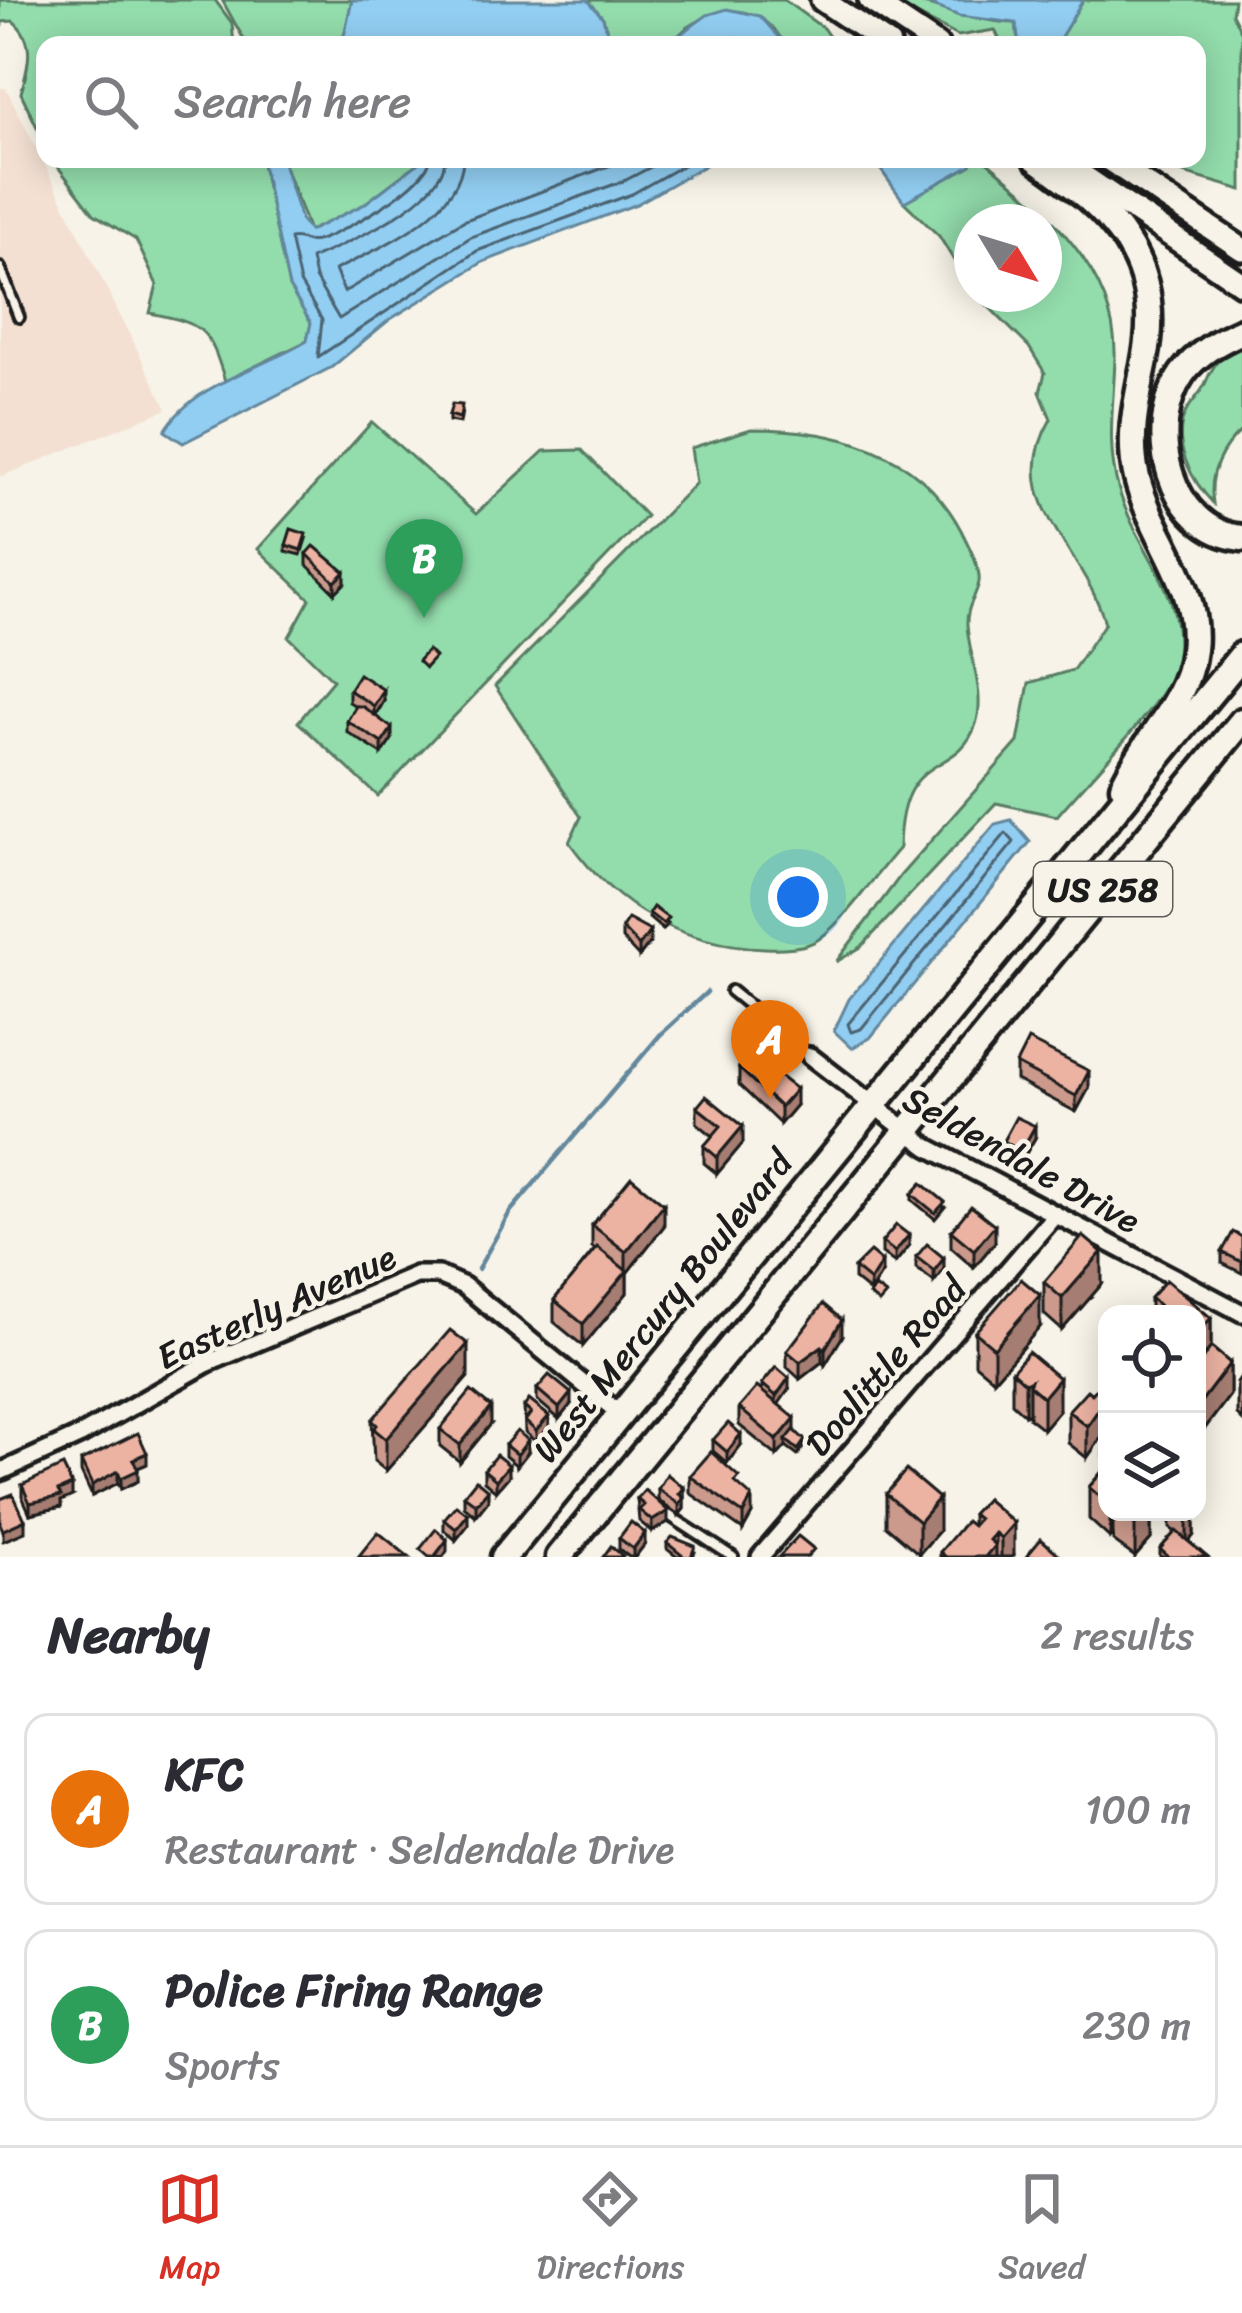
<!DOCTYPE html>
<html lang="en">
<head>
<meta charset="utf-8">
<style>
  body { margin:0; font-family:Sriracha,sans-serif; background:#f2f2f3; color:#2b2b33 }
  .controls { position:absolute; right:36px; bottom:36px; display:grid; overflow:hidden; border-radius:24px; box-shadow:0 6px 30px #0003 }
  .controls button { width:108px; height:108px; display:grid; place-items:center; padding:0; border:0; border-bottom:3px solid #e1e1e2; background:#fff; color:#2b2b33; font:60px sans-serif }
  .compass { position:absolute; left:954px; top:204px; width:108px; height:108px; border-radius:50%; background:#fff; box-shadow:0 6px 30px #0003; rotate:128deg }
  .you { position:absolute; left:798px; top:897px; width:42px; height:42px; margin:-30px; border:9px solid #fff; border-radius:50%; background:#1a73e8; box-shadow:0 0 0 18px #1a73e833 }
  .badge { display:grid; place-items:center; width:78px; height:78px; border-radius:50%; background:#d93025; color:#fff; font-size:39px; font-weight:700 }
  .pin { position:absolute; translate:-50% -99px; filter:drop-shadow(0 3px 6px #0008) }
  .pin::after { content:''; position:absolute; top:63px; width:42px; height:36px; background:inherit; clip-path:polygon(0 0,100% 0,50% 100%) }
  .list { margin:0; padding:0; list-style:none }
  h2 { display:flex; justify-content:space-between; align-items:center; height:156px; margin:0; padding:0 48px; font-size:51px }
  h2 small { font-size:39px; font-weight:400; color:#7c7c81 }
  .list li { display:grid; grid-template-columns:78px 1fr auto; gap:36px; align-items:center; box-sizing:border-box; height:192px; margin:0 24px 24px; padding:0 24px; border:3px solid #e1e1e2; border-radius:24px }
  .list b { display:block; font-size:45px; white-space:nowrap }
  .list p { margin:0; font-size:39px; white-space:nowrap; color:#7c7c81 }
  .list em { font-size:39px; font-style:normal; color:#7c7c81 }
  .icon { flex:none; width:66px; height:66px; fill:none; stroke:currentColor; stroke-width:2; stroke-linecap:round; stroke-linejoin:round }
  .map { position:relative; flex:none; width:1242px; height:1557px; overflow:hidden }
  .search { position:absolute; background:#fff; box-shadow:0 6px 30px #0003; left:36px; right:36px; top:36px; height:132px; display:flex; align-items:center; gap:30px; box-sizing:border-box; padding:0 42px; border-radius:24px; color:#7c7c81; font-size:45px }
  .sheet { height:588px; background:#fff }
  nav { display:flex; justify-content:space-around; align-items:center; box-sizing:border-box; height:168px; border-top:3px solid #e1e1e2; background:#fff; font-size:33px; color:#7c7c81 }
  nav a { display:grid; justify-items:center; gap:6px }
  nav .on { color:#d93025 }
  .map>svg:first-child { display:block }
  .built { fill:#f4e0d3 }
  .green { fill:#93dcac; stroke:#587c64; stroke-width:3 }
  .water { fill:#92cef2; stroke:#63879c; stroke-width:3 }
  .lines { fill:none; stroke-linecap:round; stroke-linejoin:round }
  .shore { stroke:#4b6372; stroke-width:3 }
  .stream { stroke:#63879c; stroke-width:4.5 }
  .lane-casing { stroke:#1c1c1c; stroke-width:16 }
  .street-casing { stroke:#1c1c1c; stroke-width:24 }
  .secondary-casing { stroke:#1c1c1c; stroke-width:30 }
  .primary-casing { stroke:#1c1c1c; stroke-width:33 }
  .lane { stroke:#f7f3e8; stroke-width:8 }
  .street { stroke:#f7f3e8; stroke-width:15 }
  .secondary { stroke:#f7f3e8; stroke-width:21 }
  .primary { stroke:#f7f3e8; stroke-width:24 }
  .wall { fill:#cb9a8c; stroke:#1c1c1c; stroke-width:3 }
  .shaded-wall { fill:#a57d72; stroke:#1c1c1c; stroke-width:3 }
  .building { fill:#ecb3a3; stroke:#1c1c1c; stroke-width:3 }
  .labels { text-anchor:middle; stroke-width:9; stroke-linejoin:round; paint-order:stroke }
  .shield { fill:#f7f3e8; stroke:#5e5c59; stroke-width:3 }
  .shield-label { font-size:33px; font-weight:bold; fill:#1c1c1c }
  .street-label { font-size:36px; fill:#1c1c1c; stroke:#f7f3e8 }
</style>
</head>
<body>
<div class="map">
<svg width="1242" height="1557" viewBox="0 0 1242 1557">
  <rect width="100%" height="100%" fill="#f7f3e8"/>
  <filter id="ink" filterUnits="userSpaceOnUse"><feTurbulence type="fractalNoise" baseFrequency=".00833" numOctaves="2"/><feDisplacementMap in="SourceGraphic" scale="24" xChannelSelector="R" yChannelSelector="G"/><feConvolveMatrix kernelMatrix="1 2 1 2 8 2 1 2 1" color-interpolation-filters="sRGB"/></filter>
  <g filter="url(#ink)">
    <path class="built" d="M0 88H6L167 409 0 477Z"/>
    <g class="green">
      <path d="M0 0H215L232 23 234 45H45V144L21 93C28 67 37 41 13 21L2 22 0 53Z"/>
      <path d="M222 0H352L344 36 350 45H247Z"/>
      <path d="M588 0H784L823 28 835 45H786C760 6 730 2 690 26 682 30 676 40 668 44 654 50 627 45 611 45L603 18Z"/>
      <path d="M888 0C933 0 970 23 1016 23L1019 45H1002L995 30 958 36Z"/>
      <path d="M1083 0H1234L1232 14 1242 33V190L1183 173 1165 159H1197V45H1056Z"/>
      <path d="M52 159H261L289 287 311 323 307 341 225 381C209 329 205 324 150 313L157 285 136 240 94 214Z"/>
      <path d="M282 159H424L363 205 309 231Z"/>
      <path d="M972 159H984C1044 209 1118 271 1115 358 1114 401 1106 445 1118 487 1136 552 1189 592 1176 665 1169 698 1082 786 1057 816L996 803 861 947 836 962 901 875 1018 742 1029 683 1073 670 1105 623C1083 545 1003 501 1051 419L1040 392 1045 373 1029 347 976 294H1044V222H972V290L939 236 904 202 971 165Z"/>
      <path d="M1242 344V430C1221 448 1208 474 1213 503 1193 482 1172 446 1184 416 1188 405 1200 395 1205 384 1214 363 1221 353 1242 344Z"/>
      <path d="M372 422 476 514 544 451 582 450 646 516 378 796 298 722 333 680 289 637 310 599 258 549Z"/>
      <path d="M751 429C836 429 918 449 961 530 967 543 981 567 979 582 976 597 966 607 967 625 969 657 986 693 976 724 957 780 901 746 899 848 874 876 849 916 819 939 807 948 780 949 765 948 683 945 617 909 569 842L581 817 495 686 696 483 691 448Z"/>
    </g>
    <g class="water">
      <path d="M352 0H588L603 18 611 45H350L344 36Z"/>
      <path d="M919 0H1083L1056 45H1019L1016 23 959 16Z"/>
      <path d="M727 9 760 16 786 45H746L735 37 720 45H666L707 15Z"/>
      <path d="M261 159H282L301 220 309 231 363 205 424 159H716L637 204 483 262 389 320 332 367 183 443 165 431C194 382 262 369 307 341L311 323 289 287Z"/>
      <path d="M873 159H972L971 165 904 202Z"/>
      <path d="M1011 820 1030 842 870 1038 852 1048 834 1031 849 999 995 824Z"/>
    </g>
    <g class="lines">
      <g class="shore">
        <path d="M430 159C427 185 342 234 316 241 304 244 300 236 290 239L300 283 322 320 318 357 477 251 632 194 694 159"/>
        <path d="M445 159C442 203 347 243 311 259L315 278 339 319 471 237 626 180 666 159"/>
        <path d="M463 159C461 214 377 249 335 270L344 292 463 221 627 159"/>
        <path d="M1006 833 1014 842 861 1029 851 1032 848 1024Z"/>
      </g>
      <path class="stream" d="M478 1269 510 1212 660 1035 707 992"/>
      <g class="lane-casing">
        <g id="lane">
          <path d="M0 268 19 317"/>
          <path d="M731 991 809 1055"/>
          <path d="M664 1512 733 1557"/>
        </g>
      </g>
      <g class="street-casing">
        <g id="street">
          <path d="M810 1056 928 1147 1242 1313"/>
          <path d="M0 1472 81 1435 206 1364 416 1275H438L464 1286 620 1414"/>
          <path d="M760 1557 1055 1215"/>
        </g>
      </g>
      <g class="secondary-casing">
        <g id="secondary">
          <path d="M822 0 889 45"/>
          <path d="M870 0 937 45"/>
          <path d="M1058 159 1242 284"/>
          <path d="M1108 159 1242 249"/>
        </g>
      </g>
      <g class="primary-casing">
        <g id="primary">
          <path d="M1037 159C1112 211 1165 261 1145 360 1137 400 1127 438 1137 478 1151 536 1201 586 1193 650 1187 703 1144 739 1123 786"/>
          <path d="M1242 331C1219 341 1197 353 1182 374 1144 429 1169 531 1242 538"/>
          <path d="M504 1557 1242 655"/>
          <path d="M559 1557 1242 721"/>
        </g>
      </g>
      <use href="#lane" class="lane"/>
      <use href="#street" class="street"/>
      <use href="#secondary" class="secondary"/>
      <use href="#primary" class="primary"/>
    </g>
    <g class="wall">
      <path d="M462 411 460 423 449 421V415Z"/>
      <path d="M306 539 301 555 286 551V545Z"/>
      <path d="M307 554 345 583 335 593 307 565Z"/>
      <path d="M349 690 384 701 376 716 392 739 382 754 347 732V721L356 706 349 702Z"/>
      <path d="M649 913 668 924 663 930 649 918Z"/>
      <path d="M622 928 650 943 639 957 622 939Z"/>
      <path d="M1016 1064 1089 1088 1076 1112 1016 1080Z"/>
      <path d="M739 1068 796 1105 780 1124 739 1085Z"/>
      <path d="M697 1107 743 1143 717 1174 704 1163V1146L713 1136 697 1123Z"/>
      <path d="M1035 1138 1021 1162 1003 1152V1141Z"/>
      <path d="M912 1194 945 1207 935 1219 912 1200Z"/>
      <path d="M592 1225 664 1226 627 1273V1293L583 1346 554 1322V1300L595 1249 592 1247Z"/>
      <path d="M951 1231 995 1242 974 1267 951 1247Z"/>
      <path d="M1242 1237V1273L1222 1263V1252Z"/>
      <path d="M882 1242 909 1246 895 1263 882 1253Z"/>
      <path d="M916 1257 944 1269 934 1282 916 1268Z"/>
      <path d="M854 1268 882 1273 870 1292 854 1279Z"/>
      <path d="M1166 1280 1211 1318V1347L1230 1363V1395L1197 1439V1314H1150V1298Z"/>
      <path d="M1044 1282 1102 1284 1062 1330 1044 1314Z"/>
      <path d="M1040 1327 994 1380 975 1364V1332Z"/>
      <path d="M842 1337 825 1365 822 1362 800 1379 787 1367V1351Z"/>
      <path d="M1012 1371 1059 1410 1043 1429 1029 1418V1413L1025 1415 1012 1403Z"/>
      <path d="M1242 1376V1420L1237 1415V1383Z"/>
      <path d="M468 1377 386 1471 374 1461 372 1420Z"/>
      <path d="M1107 1377V1439L1103 1435 1087 1458 1068 1443V1411L1092 1394Z"/>
      <path d="M762 1384 789 1389 778 1404 805 1445 798 1455 786 1446 777 1456 739 1425V1408L762 1390Z"/>
      <path d="M537 1389 571 1404 559 1419 537 1400Z"/>
      <path d="M524 1407 549 1427 536 1442 525 1432Z"/>
      <path d="M491 1424 460 1462 440 1446V1429Z"/>
      <path d="M713 1440 741 1445 727 1463 713 1451Z"/>
      <path d="M1107 1442V1512H1151V1539L1135 1557 1113 1541V1536L1110 1538 1089 1519V1487L1104 1469V1445Z"/>
      <path d="M505 1445 528 1452 517 1466 505 1456Z"/>
      <path d="M81 1461 147 1464 137 1468 138 1481 121 1489 118 1483 92 1496 81 1472Z"/>
      <path d="M484 1470 509 1476 496 1491 484 1481Z"/>
      <path d="M690 1476 739 1486 752 1514 743 1530 690 1493Z"/>
      <path d="M22 1485 72 1496 61 1501V1507L30 1514 22 1496Z"/>
      <path d="M684 1488V1509L679 1515 658 1500V1489Z"/>
      <path d="M886 1494 939 1531 919 1554 886 1526Z"/>
      <path d="M464 1495 488 1501 476 1516 464 1506Z"/>
      <path d="M637 1499 668 1522 652 1532 639 1521Z"/>
      <path d="M986 1499 1014 1555 1012 1557H940V1552L972 1526V1514Z"/>
      <path d="M1170 1512H1194V1535L1189 1542 1207 1557H1160V1549L1175 1532 1170 1528Z"/>
      <path d="M444 1519 468 1525 456 1540 444 1530Z"/>
      <path d="M619 1538 645 1544 635 1557H629L619 1549Z"/>
      <path d="M667 1543 695 1552 693 1557H677L667 1549Z"/>
    </g>
    <g class="shaded-wall">
      <path d="M345 572V583L335 593V582Z"/>
      <path d="M384 690V701L374 717V706Z"/>
      <path d="M392 728V739L382 754V743Z"/>
      <path d="M650 931V943L639 957V946Z"/>
      <path d="M1089 1071V1088L1076 1112V1096Z"/>
      <path d="M796 1089V1105L780 1124V1107Z"/>
      <path d="M743 1126V1143L717 1174V1157Z"/>
      <path d="M1035 1126V1138L1021 1162V1151Z"/>
      <path d="M664 1204V1226L627 1273V1293L583 1346V1324L626 1272V1252Z"/>
      <path d="M995 1225V1242L974 1267V1250Z"/>
      <path d="M909 1235V1246L895 1263V1252Z"/>
      <path d="M1102 1252V1284L1062 1330V1298Z"/>
      <path d="M944 1258V1269L934 1282V1271Z"/>
      <path d="M882 1262V1273L870 1292V1281Z"/>
      <path d="M1040 1295V1327L994 1380V1348Z"/>
      <path d="M1211 1318V1351L1197 1367V1335Z"/>
      <path d="M842 1320V1337L825 1365V1349Z"/>
      <path d="M468 1344V1377L386 1471V1439Z"/>
      <path d="M822 1346V1362L800 1379V1362Z"/>
      <path d="M1230 1363V1395L1197 1439V1407Z"/>
      <path d="M789 1378V1389L776 1408V1396Z"/>
      <path d="M1059 1378V1410L1043 1429V1397Z"/>
      <path d="M1031 1380 1029 1385V1413L1025 1415V1383Z"/>
      <path d="M571 1393V1404L559 1419V1408Z"/>
      <path d="M1103 1403V1435L1087 1458V1426Z"/>
      <path d="M491 1407V1424L460 1462V1445Z"/>
      <path d="M549 1416V1427L536 1442V1431Z"/>
      <path d="M795 1418V1435L786 1440V1446L777 1456V1440Z"/>
      <path d="M741 1434V1445L727 1463V1452Z"/>
      <path d="M528 1440V1452L517 1466V1455Z"/>
      <path d="M147 1453V1464L133 1470V1459Z"/>
      <path d="M509 1465V1476L496 1491V1480Z"/>
      <path d="M138 1470V1481L121 1489V1478Z"/>
      <path d="M118 1471V1483L92 1496V1485Z"/>
      <path d="M72 1485V1496L61 1501V1507L30 1514V1503Z"/>
      <path d="M684 1488V1509L679 1515V1494Z"/>
      <path d="M488 1490V1501L476 1516V1504Z"/>
      <path d="M752 1497V1514L743 1530V1514Z"/>
      <path d="M939 1498V1531L919 1554V1522Z"/>
      <path d="M668 1511V1522L652 1532V1521Z"/>
      <path d="M1110 1512H1113V1536L1110 1538Z"/>
      <path d="M1146 1512H1151V1539L1135 1557V1525Z"/>
      <path d="M1187 1512H1194V1535L1187 1543Z"/>
      <path d="M468 1514V1525L456 1540V1529Z"/>
      <path d="M25 1520V1532L3 1541V1530Z"/>
      <path d="M1014 1523V1555L1012 1557H1001V1538Z"/>
      <path d="M645 1533V1544L635 1557H633V1549Z"/>
      <path d="M995 1533V1557H985L989 1540Z"/>
      <path d="M447 1540V1551L443 1557H434Z"/>
    </g>
    <g class="building">
      <path d="M452 404 462 405 460 418 449 415Z"/>
      <path d="M291 529 306 534 301 550 286 545Z"/>
      <path d="M314 546 345 572 335 582 307 554Z"/>
      <path d="M428 650 435 657 425 668 418 661Z"/>
      <path d="M359 674 384 690 374 706 349 690Z"/>
      <path d="M356 706H362L392 728 382 743 347 721Z"/>
      <path d="M653 907 668 918 663 924 649 913Z"/>
      <path d="M628 919 650 931 639 946 622 928Z"/>
      <path d="M1028 1040 1089 1071 1076 1096 1016 1064Z"/>
      <path d="M754 1056 796 1089 780 1107 739 1068Z"/>
      <path d="M706 1096 743 1126 717 1157 704 1146 721 1126 697 1107Z"/>
      <path d="M1016 1117 1035 1126 1021 1151 1003 1141Z"/>
      <path d="M631 1177 664 1204 626 1252 592 1225Z"/>
      <path d="M922 1183 945 1202 935 1213 912 1194Z"/>
      <path d="M971 1206 995 1225 974 1250 951 1231Z"/>
      <path d="M896 1225 909 1235 895 1252 882 1242Z"/>
      <path d="M1233 1232 1242 1237V1262L1222 1252Z"/>
      <path d="M1083 1236 1102 1252 1062 1298 1044 1282Z"/>
      <path d="M927 1244 944 1258 934 1271 916 1257Z"/>
      <path d="M597 1247 627 1271 583 1324 554 1300Z"/>
      <path d="M870 1252 882 1262 870 1281 854 1268Z"/>
      <path d="M1021 1279 1040 1295 994 1348 975 1332Z"/>
      <path d="M1166 1280 1211 1318 1197 1335V1314H1169L1150 1298Z"/>
      <path d="M875 1287 886 1295 879 1303 869 1295Z"/>
      <path d="M823 1304 842 1320 825 1349 822 1346 800 1362 787 1351Z"/>
      <path d="M450 1330 468 1344 386 1439 374 1429 377 1425 372 1420Z"/>
      <path d="M1211 1347 1230 1363 1197 1407V1376L1199 1374 1197 1366Z"/>
      <path d="M1028 1352 1059 1378 1043 1397 1029 1385 1031 1380 1025 1383 1012 1371Z"/>
      <path d="M776 1367 789 1378 776 1396 762 1384Z"/>
      <path d="M549 1375 571 1393 559 1408 537 1389Z"/>
      <path d="M1107 1377V1406L1103 1403 1087 1426 1068 1411 1087 1390 1092 1394Z"/>
      <path d="M757 1387 795 1418 777 1440 739 1408Z"/>
      <path d="M471 1391 491 1407 460 1445 440 1429Z"/>
      <path d="M529 1400 549 1416 536 1431 525 1421 531 1413 524 1407Z"/>
      <path d="M728 1423 741 1434 727 1452 713 1440Z"/>
      <path d="M794 1430 805 1440 798 1450 786 1440Z"/>
      <path d="M517 1431 528 1440 517 1455 505 1445Z"/>
      <path d="M138 1433 147 1453 133 1459 138 1470 121 1478 118 1471 92 1485 81 1461Z"/>
      <path d="M711 1452 739 1477 735 1482 752 1497 743 1514 690 1476Z"/>
      <path d="M496 1455 509 1465 496 1480 484 1470Z"/>
      <path d="M63 1466 72 1485 58 1491 61 1496 30 1503 22 1485Z"/>
      <path d="M1106 1468 1107 1469V1503L1089 1487Z"/>
      <path d="M906 1470 939 1498 919 1522 886 1494Z"/>
      <path d="M667 1474 684 1488 679 1494 684 1498 679 1504 658 1489Z"/>
      <path d="M476 1480 488 1490 476 1504 464 1495Z"/>
      <path d="M645 1490 668 1511 652 1521 639 1510 644 1505 637 1499Z"/>
      <path d="M13 1494 25 1520 3 1530 0 1524V1499Z"/>
      <path d="M986 1499 1014 1523 1001 1538 995 1533 989 1540 995 1545 985 1557H946L940 1552 966 1521 972 1526 978 1519 972 1514Z"/>
      <path d="M456 1505 468 1514 456 1529 444 1519Z"/>
      <path d="M1118 1512H1146L1135 1525Z"/>
      <path d="M631 1522 645 1533 633 1549 619 1538Z"/>
      <path d="M436 1529 447 1540 434 1557H429L420 1549Z"/>
      <path d="M1176 1531 1207 1557H1169L1160 1549Z"/>
      <path d="M378 1532 409 1557H358Z"/>
      <path d="M798 1536 814 1549 807 1557H779Z"/>
      <path d="M672 1537 695 1546 691 1557H684L667 1543Z"/>
      <path d="M1041 1539 1062 1557H1026Z"/>
      <path d="M611 1546 623 1556 622 1557H603Z"/>
    </g>
  </g>
  <g class="labels">
    <rect class="shield" x="1034" y="862" width="138" height="54" rx="9"/>
    <g class="shield-label">
      <text x="1103" y="901">US 258</text>
    </g>
    <g class="street-label">
      <text transform="translate(1022 1159) rotate(29)" y="13">Seldendale Drive</text>
      <text transform="translate(276 1306) rotate(-24)" y="13">Easterly Avenue</text>
      <text transform="translate(662 1306) rotate(-51)" y="13">West Mercury Boulevard</text>
      <text transform="translate(885 1366) rotate(-49)" y="13">Doolittle Road</text>
    </g>
  </g>
</svg>
<div class="controls">
<button><svg class="icon" aria-label="locate" viewBox="0 0 24 24"><circle cx="12" cy="12" r="6"/><path d="M12 2v4M12 18v4M2 12h4M18 12h4"/></svg></button>
<button><svg class="icon" aria-label="layers" viewBox="0 0 24 24"><path d="M12 4l9 5-9 5-9-5zM3 14l9 5 9-5"/></svg></button>
</div>
<svg class="compass" viewBox="-18 -18 36 36"><path d="M0-13l5 13h-10z" fill="#e53935"/><path d="M0 13l5-13h-10z" fill="#7c7c81"/></svg>
<div class="you"></div>
<div class="pin badge" style="left:770px;top:1099px;background:#e8710a">A</div>
<div class="pin badge" style="left:424px;top:618px;background:#2e9e5b">B</div>
<div class="search"><svg class="icon" aria-label="search" viewBox="0 0 24 24"><circle cx="10" cy="10" r="6"/><path d="M15 15l6 6"/></svg>Search here</div>
</div>
<section class="sheet">
<h2>Nearby<small>2 results</small></h2>
<ul class="list">
<li><span class="badge" style="background:#e8710a">A</span><div><b>KFC</b><p>Restaurant · Seldendale Drive</p></div><em>100 m</em></li>
<li><span class="badge" style="background:#2e9e5b">B</span><div><b>Police Firing Range</b><p>Sports</p></div><em>230 m</em></li>
</ul>
</section>
<nav>
<a class="on"><svg class="icon" aria-label="map" viewBox="0 0 24 24"><path d="M3 6l6-2 6 2 6-2v14l-6 2-6-2-6 2zM9 4v14M15 6v14"/></svg>Map</a>
<a><svg class="icon" aria-label="directions" viewBox="0 0 24 24"><path d="M12 3l9 9-9 9-9-9zM9 14v-3h6M13 9l2 2-2 2"/></svg>Directions</a>
<a><svg class="icon" aria-label="saved" viewBox="0 0 24 24"><path d="M7 4h10v16l-5-4-5 4z"/></svg>Saved</a>
</nav>
</body>
</html>
